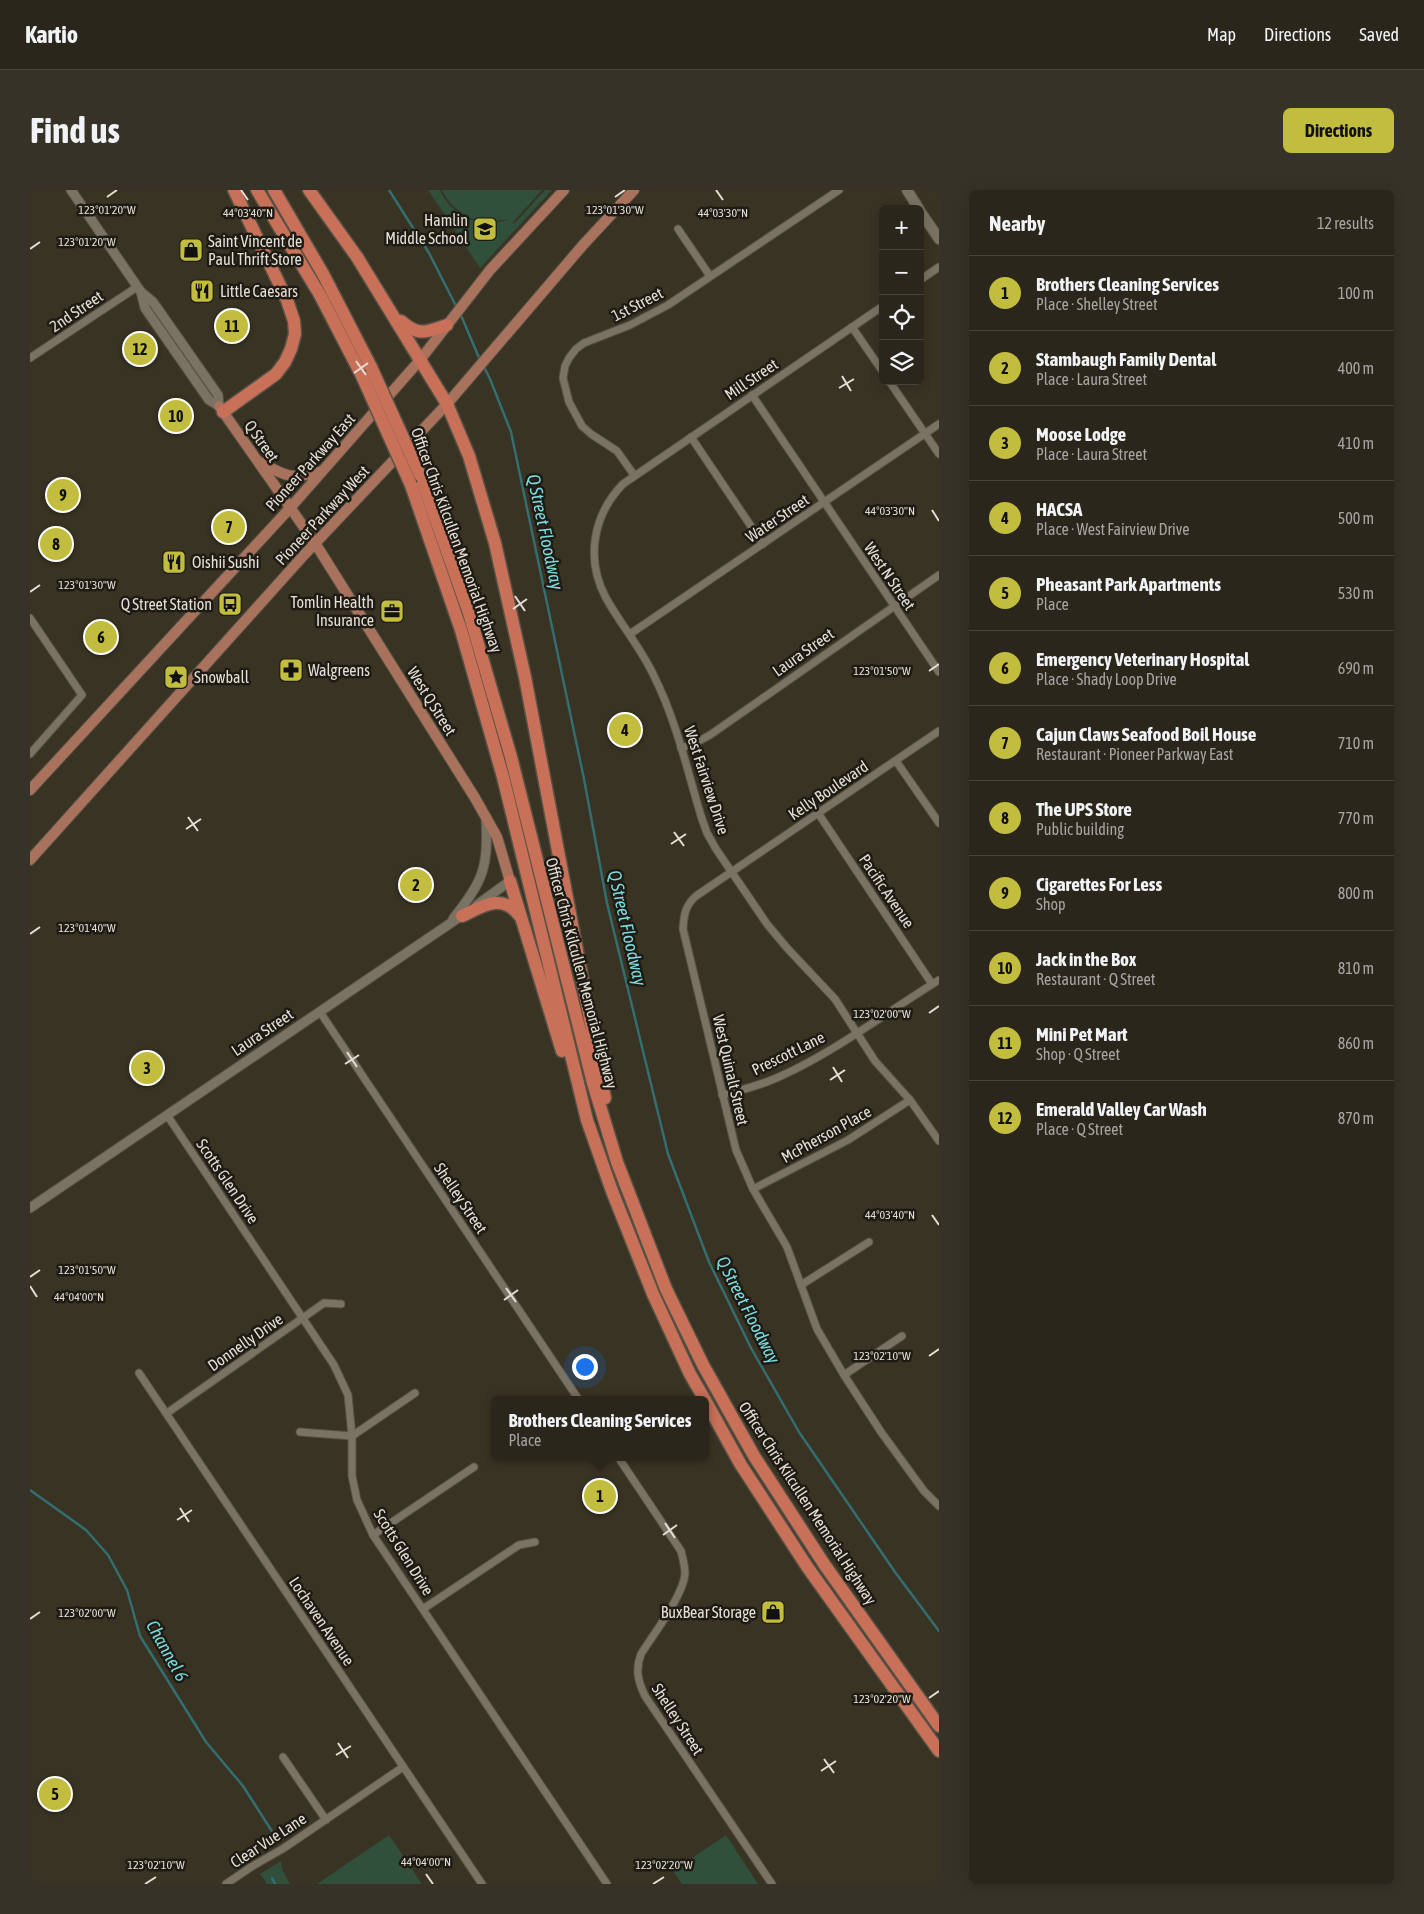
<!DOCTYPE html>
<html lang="en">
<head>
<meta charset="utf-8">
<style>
  body { margin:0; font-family:"Asap Condensed",sans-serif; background:#373228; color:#f1f3f6 }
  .controls { position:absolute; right:15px; top:15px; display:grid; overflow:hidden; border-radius:8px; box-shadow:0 2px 12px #0003 }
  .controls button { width:45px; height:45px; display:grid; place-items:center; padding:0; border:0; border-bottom:1px solid #47433a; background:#2b261b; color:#f1f3f6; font:25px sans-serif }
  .you { position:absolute; left:554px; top:1176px; width:18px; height:18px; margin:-12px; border:4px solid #fff; border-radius:50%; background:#1a73e8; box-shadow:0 0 0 8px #1a73e833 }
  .badge { display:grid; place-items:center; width:32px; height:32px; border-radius:50%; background:#c2bd3f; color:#111; font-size:16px; font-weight:700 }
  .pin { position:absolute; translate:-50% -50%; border:2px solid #fff; box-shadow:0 1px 5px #0006 }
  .popup { position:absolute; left:461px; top:1206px; width:218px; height:65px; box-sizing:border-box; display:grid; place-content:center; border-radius:8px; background:#2b261b; filter:drop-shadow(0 1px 4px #0005); font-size:16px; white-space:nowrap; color:#a6a5a3 }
  .popup b { font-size:19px; color:#f1f3f6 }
  .popup::after { content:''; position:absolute; left:50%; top:100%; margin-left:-10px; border:10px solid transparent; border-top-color:#2b261b }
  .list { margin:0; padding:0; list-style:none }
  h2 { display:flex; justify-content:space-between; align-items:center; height:65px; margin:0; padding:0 20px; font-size:21px }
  h2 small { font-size:16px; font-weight:400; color:#a6a5a3 }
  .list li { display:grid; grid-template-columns:32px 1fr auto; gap:15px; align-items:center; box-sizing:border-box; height:75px; padding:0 20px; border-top:1px solid #47433a }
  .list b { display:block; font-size:19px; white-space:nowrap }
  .list p { margin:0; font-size:16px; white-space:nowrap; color:#a6a5a3 }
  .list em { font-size:16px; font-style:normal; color:#a6a5a3 }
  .icon { flex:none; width:28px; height:28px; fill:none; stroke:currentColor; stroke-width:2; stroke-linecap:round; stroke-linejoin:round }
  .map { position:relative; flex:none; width:909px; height:1694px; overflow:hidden; border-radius:8px }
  header { display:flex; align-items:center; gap:30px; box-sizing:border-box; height:70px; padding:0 25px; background:#2b261b; border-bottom:1px solid #47433a }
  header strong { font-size:24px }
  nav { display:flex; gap:28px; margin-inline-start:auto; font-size:18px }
  .intro { display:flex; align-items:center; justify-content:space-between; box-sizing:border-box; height:120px; padding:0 30px }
  h1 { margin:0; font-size:35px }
  .button { padding:12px 22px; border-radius:8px; background:#c2bd3f; color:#111; font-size:18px; font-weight:700 }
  main { display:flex; gap:30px; padding:0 30px }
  aside { flex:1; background:#2b261b; border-radius:8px; box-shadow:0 2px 12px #0003 }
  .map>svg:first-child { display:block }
  .green { fill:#30503b }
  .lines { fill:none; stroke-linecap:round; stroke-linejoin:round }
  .stream { stroke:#336e70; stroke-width:2.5 }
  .minor-casing { stroke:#575145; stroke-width:9 }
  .tertiary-casing { stroke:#575145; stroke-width:11 }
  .secondary-casing { stroke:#575145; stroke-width:12 }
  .primary-casing { stroke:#575145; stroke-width:12 }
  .motorway-casing { stroke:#575145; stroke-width:15 }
  .minor { stroke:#7a7363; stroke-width:7 }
  .tertiary { stroke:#7a7363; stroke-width:9 }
  .secondary { stroke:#7a7363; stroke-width:10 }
  .primary { stroke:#a9725c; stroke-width:10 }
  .motorway { stroke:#c87158; stroke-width:12 }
  .motorway-bridge-casing { stroke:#575145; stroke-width:15; stroke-linecap:butt }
  .motorway-bridge { stroke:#c87158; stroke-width:12 }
  .ticks { fill:none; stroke:#e3dfd6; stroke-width:2 }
  .labels { text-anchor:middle; stroke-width:5; stroke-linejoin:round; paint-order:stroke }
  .poi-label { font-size:16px; fill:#e3dfd6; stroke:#1e1b14; text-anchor:start }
  .street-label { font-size:16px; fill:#e3dfd6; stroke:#1e1b14 }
  .water-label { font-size:18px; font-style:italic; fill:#7bdcdf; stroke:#1e1b14 }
  .ticks-label { font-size:12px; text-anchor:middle; fill:#e3dfd6; stroke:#1e1b14; stroke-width:5; stroke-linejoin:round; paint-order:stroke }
</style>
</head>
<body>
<header>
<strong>Kartio</strong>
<nav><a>Map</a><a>Directions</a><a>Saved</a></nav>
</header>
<div class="intro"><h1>Find us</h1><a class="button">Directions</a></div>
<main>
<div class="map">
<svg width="909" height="1694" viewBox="0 0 909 1694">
  <rect width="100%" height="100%" fill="#393324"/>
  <g class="green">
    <path d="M398 0H410C422 27 452 40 479 29 475 29 469 31 464 32 441 33 422 20 412 0H512L483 32 484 34 515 0H522L450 78Z"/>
    <path d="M359 1645 392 1694H287Z"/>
    <path d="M696 1645 728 1694H652L643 1681Z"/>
    <path d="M251 1671 252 1679 260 1694H237L230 1684Z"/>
  </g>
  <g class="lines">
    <g class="stream">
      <path d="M359 0 399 63 427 118"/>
      <path d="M430 123 450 170"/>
      <path d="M453 175 460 189 481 242 554 589 577 713 638 964 679 1072 721 1158 769 1242 865 1382 909 1441"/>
      <path d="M0 1300 56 1340 78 1365 97 1400 110 1446 176 1552 213 1596 245 1646"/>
      <path d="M242 1688 245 1694"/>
    </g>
    <g class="minor-casing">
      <g id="minor">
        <path d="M648 39 680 86"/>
        <path d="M890 90 909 77"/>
        <path d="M853 116 593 294C563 325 555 369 576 408 591 435 611 458 624 486 646 530 657 579 671 626L677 643 686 659 737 734 757 758 805 809 845 871 880 910 909 951"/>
        <path d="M822 137 853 182"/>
        <path d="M0 168 107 97"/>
        <path d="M859 191 909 264"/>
        <path d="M722 205 909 482"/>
        <path d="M661 247 733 354"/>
        <path d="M604 285 587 261 561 244 552 236 539 212 533 188 535 176 539 168 546 159 554 153 600 135 638 115 809 0"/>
        <path d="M0 428 52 505 0 564"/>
        <path d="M600 444 909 234"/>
        <path d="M909 541 666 706C655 716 654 724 653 739L706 960 723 999 757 1057 787 1139 814 1185 851 1242 894 1301 909 1316"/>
        <path d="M651 558 665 553 680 545 909 385"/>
        <path d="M866 571 909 633"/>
        <path d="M788 623 902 794"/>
        <path d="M290 822 549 1210"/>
        <path d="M692 905C712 900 732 895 751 886 806 861 857 822 909 790"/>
        <path d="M137 925 304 1175 318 1205 322 1246V1286L327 1310 343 1345 577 1694"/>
        <path d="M723 999 818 950 880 910"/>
        <path d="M771 1095 839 1052"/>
        <path d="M109 1183 452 1694"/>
        <path d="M814 1185 872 1146"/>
        <path d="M137 1223 294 1113 311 1114"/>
        <path d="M270 1242 322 1246 385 1203"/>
        <path d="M588 1267 651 1361C653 1369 655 1376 655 1384 653 1406 623 1445 611 1464 605 1480 608 1491 615 1506L742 1694"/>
        <path d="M343 1345 444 1277"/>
        <path d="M393 1419 489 1355 505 1352"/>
        <path d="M253 1567 296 1630"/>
        <path d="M196 1694 221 1677 254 1658 373 1577"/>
      </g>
    </g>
    <g class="tertiary-casing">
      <g id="tertiary">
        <path d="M41 0 111 102 123 112 188 205 189 216"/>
        <path d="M111 102 115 118 179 210 189 216"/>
        <path d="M447 715 480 691"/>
        <path d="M423 729C455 688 458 678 456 626"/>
        <path d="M0 1018 437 722"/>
      </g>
    </g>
    <g class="secondary-casing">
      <g id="secondary">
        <path d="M877 0 889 19"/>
        <path d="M890 21 909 49"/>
      </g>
    </g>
    <g class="primary-casing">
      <g id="primary">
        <path d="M189 216 285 353 445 608 467 647 480 691"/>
        <path d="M230 272C257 287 262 290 292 281"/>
        <path d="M0 600 260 318 390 170 460 80 534 0"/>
        <path d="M0 670 274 365 417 214 553 55 604 0"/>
      </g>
    </g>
    <g class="motorway-casing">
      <g id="motorway">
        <path d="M227 0 290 105 332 186"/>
        <path d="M244 0 293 84 341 177"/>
        <path d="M279 0 327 67 417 214 439 266 465 353 495 487 575 908"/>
        <path d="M371 131C389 147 396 142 417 135"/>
        <path d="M193 222 246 184 255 172 261 159 265 144 264 131 257 110 204 0"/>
        <path d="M390 285 439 423 481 567 563 893 587 972 636 1099 673 1175 724 1266 794 1374 909 1536"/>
        <path d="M381 295 431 440 473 587 557 930 582 1001 623 1104 660 1184 675 1210"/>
        <path d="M480 691 532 861"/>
        <path d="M432 726C453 716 472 703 489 725"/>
        <path d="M675 1210 711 1275 778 1378 909 1561"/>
      </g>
    </g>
    <use href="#minor" class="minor"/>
    <use href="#tertiary" class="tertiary"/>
    <use href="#secondary" class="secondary"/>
    <use href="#primary" class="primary"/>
    <use href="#motorway" class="motorway"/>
    <g class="motorway-bridge-casing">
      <g id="motorway-bridge">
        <path d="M341 177 390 285"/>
        <path d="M332 186 381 295"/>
      </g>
    </g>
    <use href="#motorway-bridge" class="motorway-bridge"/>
  </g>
  <path class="ticks" d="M211 0 218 10M686 0 693 10M77 7 87 0M585 7 595 0M0 59 10 52M326 171 336 185M324 183 338 173M812 186 821 201M809 198 824 189M902 320 909 331M0 402 10 395M485 406 495 421M483 419 497 409M899 481 909 474M158 627 168 641M156 639 171 629M644 642 654 656M641 654 656 644M0 744 10 737M899 823 909 816M317 862 327 877M315 874 329 865M803 877 812 892M800 890 815 880M902 1025 909 1035M0 1087 10 1080M0 1096 7 1107M476 1098 486 1112M474 1110 488 1100M899 1166 909 1159M150 1318 159 1332M147 1330 162 1320M635 1333 645 1348M633 1345 647 1335M0 1429 10 1422M899 1508 909 1501M308 1553 318 1568M306 1565 321 1556M794 1569 804 1583M791 1581 806 1571M396 1684 403 1694M115 1694 126 1687M623 1694 634 1687"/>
  <defs>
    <g id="school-square" transform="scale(1.25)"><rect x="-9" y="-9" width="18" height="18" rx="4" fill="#c2bd3f" stroke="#1e1b14"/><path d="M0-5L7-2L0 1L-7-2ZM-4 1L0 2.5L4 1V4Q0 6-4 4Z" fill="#111"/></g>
    <g id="shop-square" transform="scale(1.25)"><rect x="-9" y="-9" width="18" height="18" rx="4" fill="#c2bd3f" stroke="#1e1b14"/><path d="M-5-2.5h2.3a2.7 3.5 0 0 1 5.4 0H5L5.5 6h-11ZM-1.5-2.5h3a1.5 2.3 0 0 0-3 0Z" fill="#111"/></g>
    <g id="restaurant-square" transform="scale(1.25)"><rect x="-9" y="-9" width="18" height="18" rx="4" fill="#c2bd3f" stroke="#1e1b14"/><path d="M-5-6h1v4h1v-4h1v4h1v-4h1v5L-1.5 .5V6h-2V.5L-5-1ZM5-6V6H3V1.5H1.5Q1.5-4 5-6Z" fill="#111"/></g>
    <g id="bus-square" transform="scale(1.25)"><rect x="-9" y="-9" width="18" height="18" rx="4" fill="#c2bd3f" stroke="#1e1b14"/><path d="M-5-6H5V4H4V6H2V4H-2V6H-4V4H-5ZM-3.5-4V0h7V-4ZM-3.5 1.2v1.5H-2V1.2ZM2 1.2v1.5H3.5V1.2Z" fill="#111"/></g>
    <g id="office-square" transform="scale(1.25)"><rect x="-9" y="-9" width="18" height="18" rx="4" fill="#c2bd3f" stroke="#1e1b14"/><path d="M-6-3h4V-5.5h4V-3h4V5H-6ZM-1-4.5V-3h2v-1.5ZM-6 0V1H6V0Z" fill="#111"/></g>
    <g id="pharmacy-square" transform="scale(1.25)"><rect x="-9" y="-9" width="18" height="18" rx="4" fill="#c2bd3f" stroke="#1e1b14"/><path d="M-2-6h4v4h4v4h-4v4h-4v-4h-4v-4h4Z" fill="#111"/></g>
    <g id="sight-square" transform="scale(1.25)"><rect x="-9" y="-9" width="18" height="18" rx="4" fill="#c2bd3f" stroke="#1e1b14"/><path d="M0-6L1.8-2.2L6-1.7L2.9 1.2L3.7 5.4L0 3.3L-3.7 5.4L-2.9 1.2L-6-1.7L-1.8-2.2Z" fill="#111"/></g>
  </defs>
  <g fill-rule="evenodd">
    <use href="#school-square" x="455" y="39"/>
    <use href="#shop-square" x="161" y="60"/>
    <use href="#restaurant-square" x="172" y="101"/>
    <use href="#restaurant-square" x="144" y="372"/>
    <use href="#bus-square" x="200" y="414"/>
    <use href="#office-square" x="362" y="421"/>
    <use href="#pharmacy-square" x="261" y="480"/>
    <use href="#sight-square" x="146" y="487"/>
    <use href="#shop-square" x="743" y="1422"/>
  </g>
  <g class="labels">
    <g class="poi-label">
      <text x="438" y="36" text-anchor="end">Hamlin<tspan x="438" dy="18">Middle School</tspan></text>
      <text x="178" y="57">Saint Vincent de<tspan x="178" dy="18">Paul Thrift Store</tspan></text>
      <text x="190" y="107">Little Caesars</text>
      <text x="162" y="378">Oishii Sushi</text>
      <text x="344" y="418" text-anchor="end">Tomlin Health<tspan x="344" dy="18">Insurance</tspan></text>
      <text x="182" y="420" text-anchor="end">Q Street Station</text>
      <text x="278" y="486">Walgreens</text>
      <text x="164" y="493">Snowball</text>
      <text x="726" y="1428" text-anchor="end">BuxBear Storage</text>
    </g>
    <g class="street-label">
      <text transform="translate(607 114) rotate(-27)" y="6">1st Street</text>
      <text transform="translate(46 121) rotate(-34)" y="6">2nd Street</text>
      <text transform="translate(721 189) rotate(-34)" y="6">Mill Street</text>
      <text transform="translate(232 251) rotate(55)" y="6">Q Street</text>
      <text transform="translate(280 272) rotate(-48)" y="6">Pioneer Parkway East</text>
      <text transform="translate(292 325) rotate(-47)" y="6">Pioneer Parkway West</text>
      <text transform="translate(747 328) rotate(-34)" y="6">Water Street</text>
      <text transform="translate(427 350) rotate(70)" y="6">Officer Chris Kilcullen Memorial Highway</text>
      <text transform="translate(860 386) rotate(56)" y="6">West N Street</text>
      <text transform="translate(773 462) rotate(-35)" y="6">Laura Street</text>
      <text transform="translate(402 511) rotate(58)" y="6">West Q Street</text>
      <text transform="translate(677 590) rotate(72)" y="6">West Fairview Drive</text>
      <text transform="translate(798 600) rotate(-34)" y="6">Kelly Boulevard</text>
      <text transform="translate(857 701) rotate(56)" y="6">Pacific Avenue</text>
      <text transform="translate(552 783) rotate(75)" y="6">Officer Chris Kilcullen Memorial Highway</text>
      <text transform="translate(232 842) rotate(-34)" y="6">Laura Street</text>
      <text transform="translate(758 863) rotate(-26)" y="6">Prescott Lane</text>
      <text transform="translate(701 880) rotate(77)" y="6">West Quinalt Street</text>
      <text transform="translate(796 944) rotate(-29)" y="6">McPherson Place</text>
      <text transform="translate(198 991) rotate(56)" y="6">Scotts Glen Drive</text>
      <text transform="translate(431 1008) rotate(56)" y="6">Shelley Street</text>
      <text transform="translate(215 1152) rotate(-35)" y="6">Donnelly Drive</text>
      <text transform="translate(778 1313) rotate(57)" y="6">Officer Chris Kilcullen Memorial Highway</text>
      <text transform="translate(374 1362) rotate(58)" y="6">Scotts Glen Drive</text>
      <text transform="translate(292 1431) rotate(56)" y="6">Lochaven Avenue</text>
      <text transform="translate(648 1529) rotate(57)" y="6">Shelley Street</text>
      <text transform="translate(238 1650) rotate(-33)" y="6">Clear Vue Lane</text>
    </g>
    <g class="water-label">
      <text transform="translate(515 342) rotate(78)" y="6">Q Street Floodway</text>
      <text transform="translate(597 738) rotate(77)" y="6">Q Street Floodway</text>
      <text transform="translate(718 1120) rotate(63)" y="6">Q Street Floodway</text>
      <text transform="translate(137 1461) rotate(61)" y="6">Channel 6</text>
    </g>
  </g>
  <g class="ticks-label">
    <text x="77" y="24">123°01'20"W</text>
    <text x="585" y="24">123°01'30"W</text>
    <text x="218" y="27">44°03'40"N</text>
    <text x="693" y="27">44°03'30"N</text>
    <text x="57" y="56">123°01'20"W</text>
    <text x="860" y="325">44°03'30"N</text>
    <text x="57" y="399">123°01'30"W</text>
    <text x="852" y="485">123°01'50"W</text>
    <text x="57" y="742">123°01'40"W</text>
    <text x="852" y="828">123°02'00"W</text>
    <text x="860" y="1029">44°03'40"N</text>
    <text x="57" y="1084">123°01'50"W</text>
    <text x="49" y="1111">44°04'00"N</text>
    <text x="852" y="1170">123°02'10"W</text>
    <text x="57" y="1427">123°02'00"W</text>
    <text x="852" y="1513">123°02'20"W</text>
    <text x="396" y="1676">44°04'00"N</text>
    <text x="126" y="1679">123°02'10"W</text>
    <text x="634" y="1679">123°02'20"W</text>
  </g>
</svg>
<div class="controls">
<button>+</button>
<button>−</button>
<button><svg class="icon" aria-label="locate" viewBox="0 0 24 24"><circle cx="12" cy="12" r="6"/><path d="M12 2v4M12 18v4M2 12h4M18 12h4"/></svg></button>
<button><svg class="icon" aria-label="layers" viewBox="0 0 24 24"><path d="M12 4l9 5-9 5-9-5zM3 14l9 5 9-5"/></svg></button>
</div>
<div class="you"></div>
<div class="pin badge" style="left:570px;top:1306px">1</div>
<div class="popup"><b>Brothers Cleaning Services</b>Place</div>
<div class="pin badge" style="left:386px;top:695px">2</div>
<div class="pin badge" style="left:117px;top:878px">3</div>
<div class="pin badge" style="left:595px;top:540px">4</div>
<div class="pin badge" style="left:25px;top:1604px">5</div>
<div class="pin badge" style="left:71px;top:447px">6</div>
<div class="pin badge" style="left:199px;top:337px">7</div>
<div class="pin badge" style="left:26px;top:354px">8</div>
<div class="pin badge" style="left:33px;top:305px">9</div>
<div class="pin badge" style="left:146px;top:226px">10</div>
<div class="pin badge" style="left:202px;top:136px">11</div>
<div class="pin badge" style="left:110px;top:159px">12</div>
</div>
<aside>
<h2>Nearby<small>12 results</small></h2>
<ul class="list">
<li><span class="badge">1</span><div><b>Brothers Cleaning Services</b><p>Place · Shelley Street</p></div><em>100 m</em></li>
<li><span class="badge">2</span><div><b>Stambaugh Family Dental</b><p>Place · Laura Street</p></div><em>400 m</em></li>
<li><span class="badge">3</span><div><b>Moose Lodge</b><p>Place · Laura Street</p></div><em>410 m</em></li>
<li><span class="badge">4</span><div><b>HACSA</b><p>Place · West Fairview Drive</p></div><em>500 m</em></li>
<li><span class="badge">5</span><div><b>Pheasant Park Apartments</b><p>Place</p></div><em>530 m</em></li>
<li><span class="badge">6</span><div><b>Emergency Veterinary Hospital</b><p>Place · Shady Loop Drive</p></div><em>690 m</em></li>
<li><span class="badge">7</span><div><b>Cajun Claws Seafood Boil House</b><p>Restaurant · Pioneer Parkway East</p></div><em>710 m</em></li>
<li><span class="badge">8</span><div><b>The UPS Store</b><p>Public building</p></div><em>770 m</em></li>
<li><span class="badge">9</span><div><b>Cigarettes For Less</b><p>Shop</p></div><em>800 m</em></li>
<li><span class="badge">10</span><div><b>Jack in the Box</b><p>Restaurant · Q Street</p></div><em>810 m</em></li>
<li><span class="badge">11</span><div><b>Mini Pet Mart</b><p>Shop · Q Street</p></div><em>860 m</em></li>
<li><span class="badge">12</span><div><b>Emerald Valley Car Wash</b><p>Place · Q Street</p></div><em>870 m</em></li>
</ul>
</aside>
</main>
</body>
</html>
